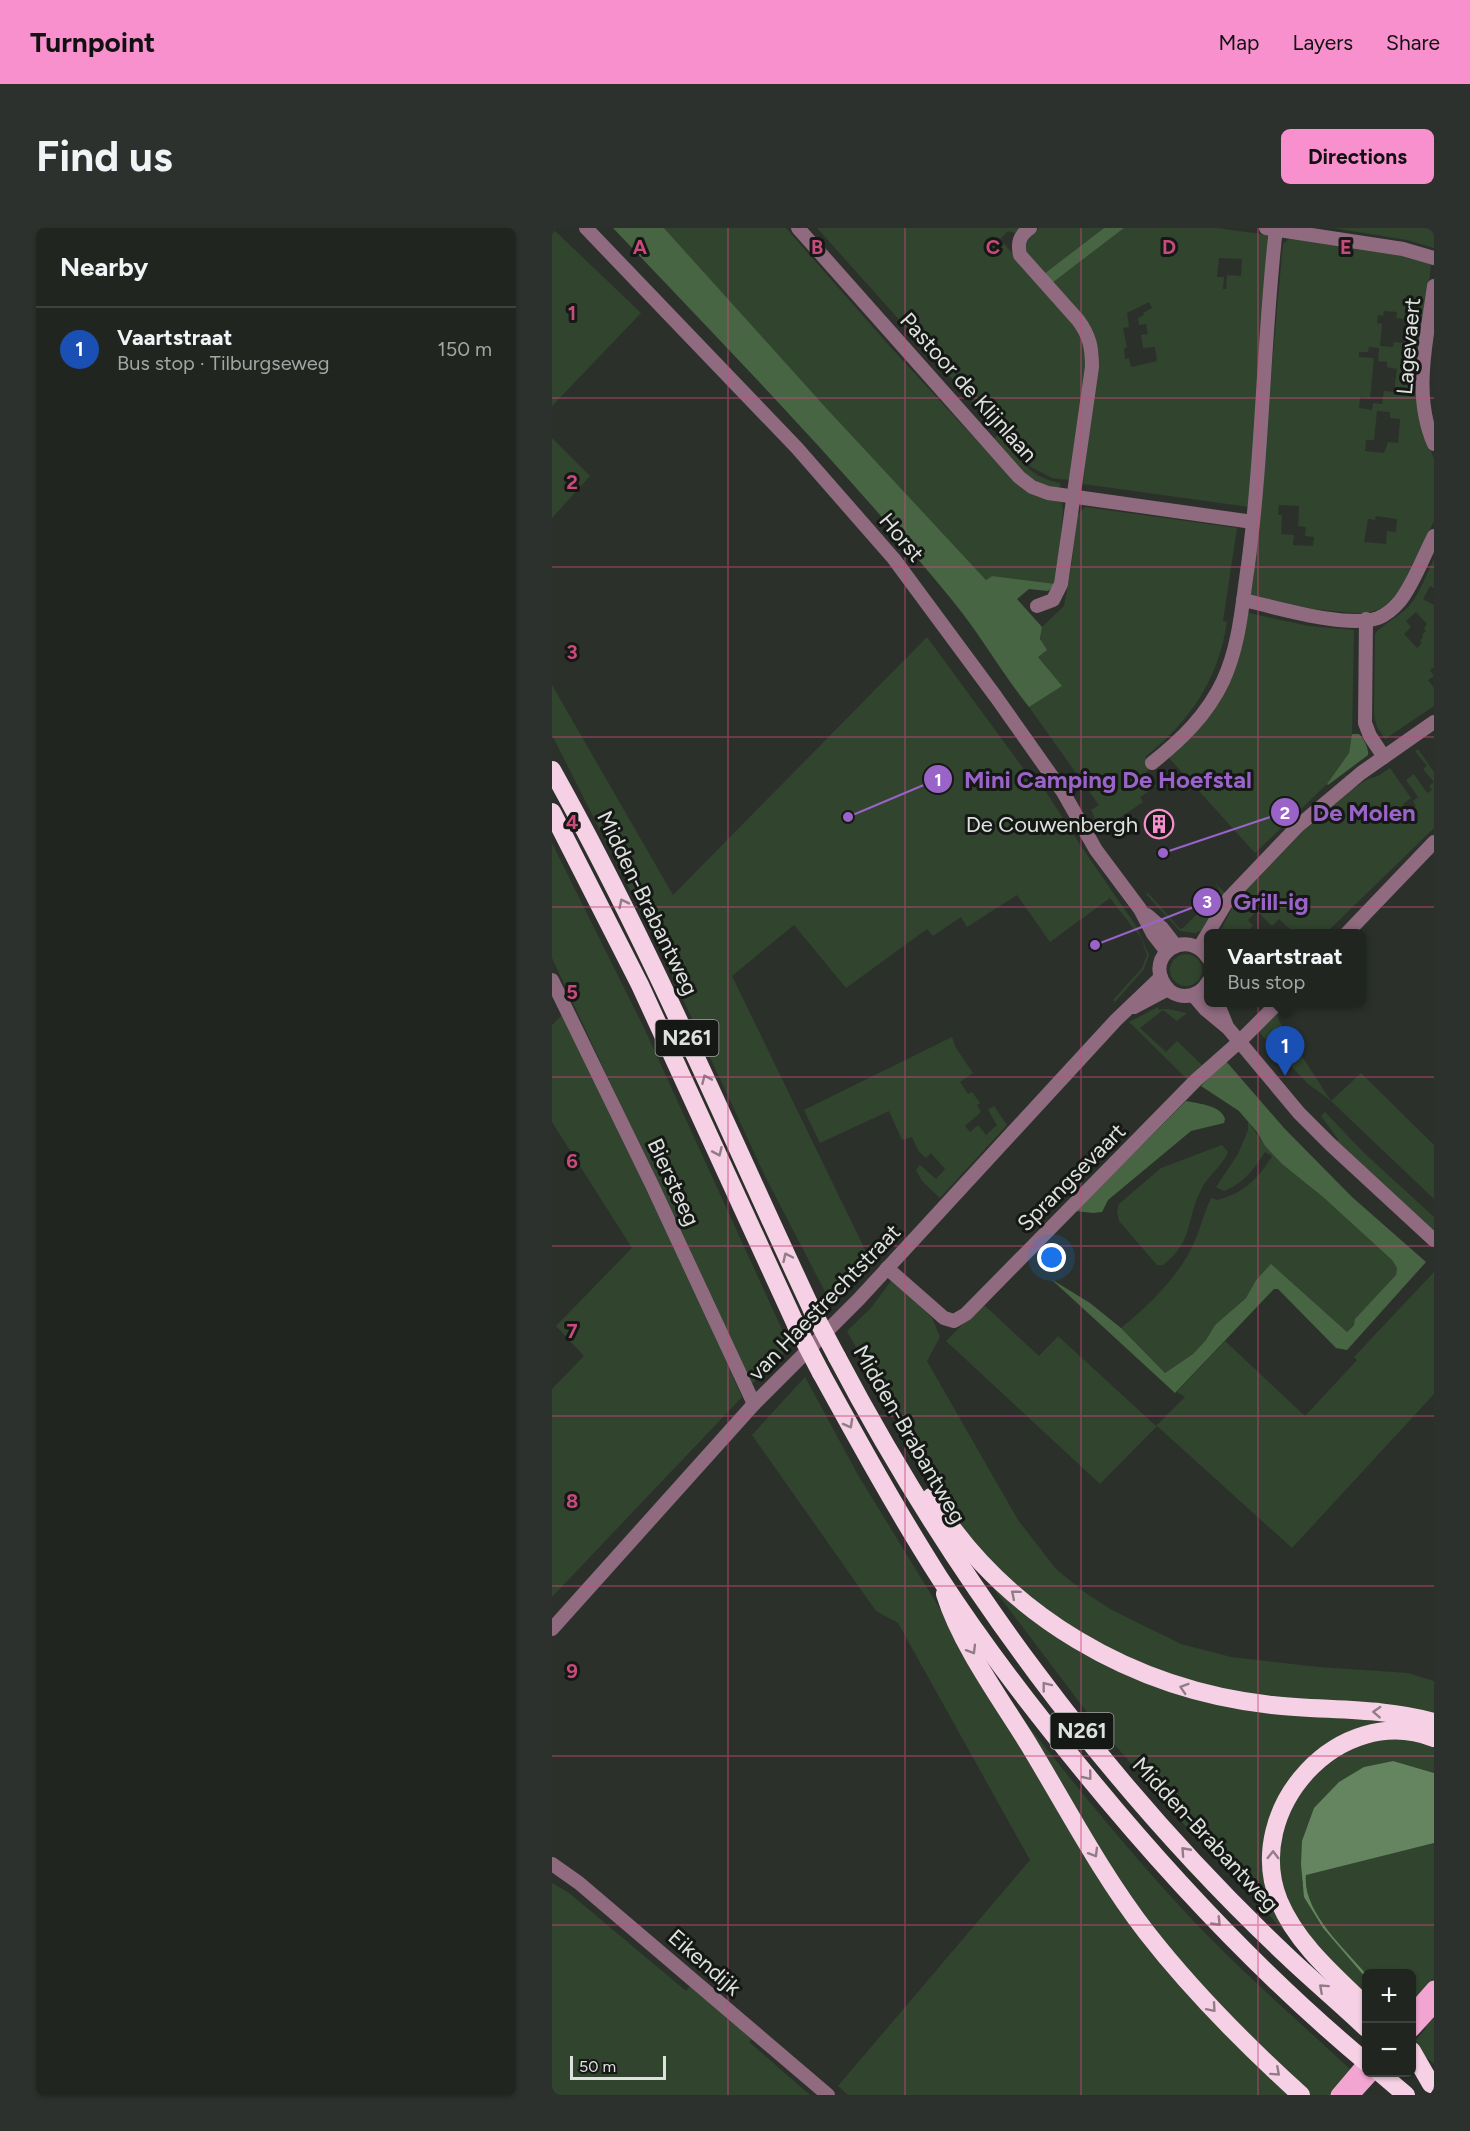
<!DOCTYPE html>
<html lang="en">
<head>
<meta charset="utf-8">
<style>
  body { margin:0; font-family:Figtree,sans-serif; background:#2d312d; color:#f1f3f6 }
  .controls { position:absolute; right:18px; bottom:18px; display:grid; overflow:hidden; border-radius:9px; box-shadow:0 2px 4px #0004 }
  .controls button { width:54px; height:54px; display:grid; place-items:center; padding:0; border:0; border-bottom:2px solid #3d423e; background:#202520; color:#f1f3f6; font:30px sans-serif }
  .scale { position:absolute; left:18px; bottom:15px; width:96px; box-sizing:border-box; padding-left:6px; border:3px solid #dee2de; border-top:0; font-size:16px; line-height:21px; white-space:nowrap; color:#dee2de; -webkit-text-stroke:4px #151815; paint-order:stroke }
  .you { position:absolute; left:500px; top:1030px; width:21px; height:21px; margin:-15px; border:4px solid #fff; border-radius:50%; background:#1a73e8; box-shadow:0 0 0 9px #1a73e833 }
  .badge { display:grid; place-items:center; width:39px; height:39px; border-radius:50%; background:#f790cd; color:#fff; font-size:20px; font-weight:700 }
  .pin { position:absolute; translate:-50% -50px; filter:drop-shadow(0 2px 3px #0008) }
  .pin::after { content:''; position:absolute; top:32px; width:21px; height:18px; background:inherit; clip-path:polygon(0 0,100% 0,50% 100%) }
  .popup { position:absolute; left:652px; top:701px; width:162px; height:78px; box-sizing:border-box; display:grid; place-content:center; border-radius:9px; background:#202520; filter:drop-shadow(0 2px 4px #0005); font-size:20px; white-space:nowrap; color:#a2a5a5 }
  .popup b { font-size:22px; color:#f1f3f6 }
  .popup::after { content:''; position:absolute; left:50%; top:100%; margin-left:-12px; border:12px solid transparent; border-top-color:#202520 }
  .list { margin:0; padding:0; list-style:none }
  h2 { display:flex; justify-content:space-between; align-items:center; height:78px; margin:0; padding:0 24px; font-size:26px }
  h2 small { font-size:20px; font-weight:400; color:#a2a5a5 }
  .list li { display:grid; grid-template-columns:39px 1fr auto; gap:18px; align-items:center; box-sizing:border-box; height:84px; padding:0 24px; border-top:2px solid #3d423e }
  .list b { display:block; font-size:22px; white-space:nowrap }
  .list p { margin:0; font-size:20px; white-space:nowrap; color:#a2a5a5 }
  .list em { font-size:20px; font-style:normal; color:#a2a5a5 }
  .map { position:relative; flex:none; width:882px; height:1867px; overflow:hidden; border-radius:9px }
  header { display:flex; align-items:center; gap:36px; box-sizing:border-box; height:84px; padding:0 30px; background:#f790cd; color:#111 }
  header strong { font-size:28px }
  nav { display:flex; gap:33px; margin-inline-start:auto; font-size:21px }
  .intro { display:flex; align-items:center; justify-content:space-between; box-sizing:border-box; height:144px; padding:0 36px }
  h1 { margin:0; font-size:42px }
  .button { padding:15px 27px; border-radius:9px; background:#f790cd; color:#111; font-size:21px; font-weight:700 }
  main { display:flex; gap:36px; padding:0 36px }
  aside { flex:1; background:#202520; border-radius:9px; box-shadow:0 2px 4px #0004 }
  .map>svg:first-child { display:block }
  .green { fill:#31442e; fill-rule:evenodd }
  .forest { fill:#486543 }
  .water { fill:#658460 }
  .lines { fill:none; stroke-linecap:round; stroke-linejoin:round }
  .minor { stroke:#906b80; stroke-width:14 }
  .major { stroke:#f2a5d0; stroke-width:15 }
  .highway { stroke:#f6d0e5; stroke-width:18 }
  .highway-bridge { stroke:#f6d0e5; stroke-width:18 }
  .oneway { stroke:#917d87 }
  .grid { fill:none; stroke:#c94a7c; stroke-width:1.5; stroke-opacity:0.55 }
  .labels { text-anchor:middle; stroke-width:6; stroke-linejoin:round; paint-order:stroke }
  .shield { fill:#151815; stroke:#a2a5a2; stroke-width:1.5 }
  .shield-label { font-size:21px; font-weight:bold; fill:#dee2de }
  .street-label { font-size:22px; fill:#dee2de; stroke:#151815 }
  .poi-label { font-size:22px; fill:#dee2de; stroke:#151815; text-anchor:end }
  .grid-label { font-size:20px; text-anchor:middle; font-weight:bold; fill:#c94a7c; stroke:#151815; stroke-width:6; stroke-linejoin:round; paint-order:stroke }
  .leader { fill:none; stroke:#9963c8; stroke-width:2 }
  .callout-dot { fill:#9963c8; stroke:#151815; stroke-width:2 }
  .mark-label { font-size:18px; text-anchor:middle; font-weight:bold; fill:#fff }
  .callout-label { font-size:24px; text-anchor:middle; font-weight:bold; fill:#9963c8; stroke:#151815; stroke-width:6; stroke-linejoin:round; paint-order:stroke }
</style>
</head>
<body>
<header>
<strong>Turnpoint</strong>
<nav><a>Map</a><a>Layers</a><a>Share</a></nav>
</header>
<div class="intro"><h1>Find us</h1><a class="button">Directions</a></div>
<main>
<aside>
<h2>Nearby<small></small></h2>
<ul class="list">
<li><span class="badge" style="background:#1a4fb4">1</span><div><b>Vaartstraat</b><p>Bus stop · Tilburgseweg</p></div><em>150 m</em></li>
</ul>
</aside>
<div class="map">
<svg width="882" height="1867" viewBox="0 0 882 1867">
  <rect width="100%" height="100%" fill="#2b312a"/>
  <g class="green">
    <path d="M0 0 89 85 0 178Z"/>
    <path d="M112 0H234L342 123 463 254 486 269 510 275 511 283 504 356 440 348 434 352 276 182Z"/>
    <path d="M265 0H470L463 5 456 3 448 11 529 104 535 134 518 252 500 250 479 239Z"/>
    <path d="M487 0H552L492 46 472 21 474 9Z"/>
    <path d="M572 0H665L716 7 697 279 531 256 547 126 541 103 500 55ZM667 30 690 31 689 48 675 47 674 61H671L672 49H665ZM597 74 600 80 591 85 592 87 586 90 587 97 594 96 596 106 589 107 591 120 603 119 605 133 579 139 577 130 573 131 572 120 575 119 571 100 577 99 575 85Z"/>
    <path d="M781 0H882V20L855 12Z"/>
    <path d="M738 10 841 23 876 33 879 37 865 155 867 192 882 231V293L845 368 830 380 813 386 761 381 699 367 731 16ZM832 83 845 84 844 90 854 91 852 115 842 114 841 119 828 118 830 96 825 95 826 87 831 88ZM817 119 827 120 826 133 835 134V139L845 141 842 164 832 163 830 176 821 175 820 182 807 180 808 169 818 170 822 130 807 129V124H816ZM825 183 838 184V190L848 191 846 215 836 214 832 225 813 223 814 212H822ZM727 277 747 278 746 298 754 299 753 308 762 309 761 318 741 317 742 307 729 306 730 287H726ZM824 288 845 291 844 304 835 303 834 316 812 314 816 291 823 292Z"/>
    <path d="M446 207C466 230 477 249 508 255V260C476 257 461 233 442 211Z"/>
    <path d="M0 210 38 248 0 290Z"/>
    <path d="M533 279 685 300 671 393 675 394C666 452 639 492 593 529L600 535V540L594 544 604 558 588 569 591 574 548 603 539 582 547 577 477 479 509 458 486 429 490 399 512 378 519 341 525 287Z"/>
    <path d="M882 331V360L878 358 871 371 882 377V439L878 442 882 448 876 452 882 460V478L833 511 825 499 822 487 823 406C828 398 848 388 857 378 868 366 874 346 882 331ZM864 384 875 396 872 400 874 403 870 407 871 409 868 413 870 415 865 420 852 406 859 399 854 393Z"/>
    <path d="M696 385 757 398 802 402 800 506 797 525 775 556 703 625 617 530 644 503Z"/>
    <path d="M375 409 476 547 481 544 531 621 584 698 597 727 592 741 563 774 561 772 590 740 595 727 589 710 558 670 498 714 465 667 415 699 409 689 381 708 375 701 294 760 242 697 180 748 321 1038 280 1077 214 950 104 713 0 507V457L121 667Z"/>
    <path d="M866 521 882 544V600L774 705H735L739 702 727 691 720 698 705 683 696 692 701 698 696 703 697 705 667 706 683 674 759 595 796 564 816 551 826 548 838 540 859 570 851 576 856 583 864 578 861 573 866 569 854 552 862 546 875 565 880 562 877 558 882 554 871 541 875 538 863 523Z"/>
    <path d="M0 615 92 800 238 1119 199 1157 0 730Z"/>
    <path d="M663 655 674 666 651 702 643 705 628 703 594 666 596 665 628 701 631 700 668 663Z"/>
    <circle cx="634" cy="742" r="16"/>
    <path d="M606 779 607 782C615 779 626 784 635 785L625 793 611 782 588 800 614 824 625 813 650 837 636 852 577 794Z"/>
    <path d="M725 783 727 793 779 873 809 845 882 917V971L779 873 755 855 705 802Z"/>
    <path d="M10 787 108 984 190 1169 0 1369V1161L32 1128 4 1098 80 1020 0 894V797Z"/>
    <path d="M400 809 404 820 421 845 408 854 416 866 420 864 428 875 425 877 429 884 413 898 418 904 426 897 434 907 445 897 436 882 442 878 455 897 388 970 370 953 364 942 368 937 384 951 393 941 379 925 374 930 367 924 360 909 350 912 337 883 268 915 252 882Z"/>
    <path d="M773 884 811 924 882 989V1003L785 914 786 911 769 888Z"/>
    <path d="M696 893 713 918 730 936 771 969 840 1032 845 1040 844 1047 795 1104 719 1037 704 1052 694 1070 663 1097 654 1112 641 1126 613 1145 569 1100C595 1079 622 1053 638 1023 647 1007 651 987 659 970L665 972C691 966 707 950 720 928L713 924C702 941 692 955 672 963L664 959 686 926 696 902Z"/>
    <path d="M670 917 676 924C671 937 658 946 651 958 633 990 643 1013 611 1037H605L567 993 565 983 567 976 609 940Z"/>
    <path d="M882 1044V1166L740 1320 605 1198 548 1256 394 1113 431 1076 487 1128 506 1108 604 1198 633 1169 625 1164 673 1113 753 1188 805 1132 802 1129Z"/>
    <path d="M339 1053H343L380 1090 388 1109 375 1133 466 1292 504 1341 532 1364 560 1382 629 1416 679 1429 767 1439 856 1445 882 1453V1488L725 1473 645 1459 524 1406 461 1357 396 1284 295 1103 319 1080Z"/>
    <path d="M253 1149 306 1247 544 1636 743 1867H296L286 1858 478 1632 346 1395 324 1383 200 1207Z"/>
    <path d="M429 1344 588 1449 863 1493 789 1511 716 1608 743 1715 628 1592 537 1487Z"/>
    <path d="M456 1472C518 1551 582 1631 652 1704 700 1753 752 1798 801 1844L781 1867H756L707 1822 592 1693Z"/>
    <path d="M829 1511H855L882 1517V1545L841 1533 812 1539 750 1654 759 1681 771 1700 814 1750V1772L751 1706 732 1672 725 1636 729 1598 741 1567 793 1522Z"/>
    <path d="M882 1615V1750L860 1774V1746H814C791 1719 750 1685 754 1646Z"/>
    <path d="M0 1655 17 1665 134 1763 139 1757 200 1811 197 1814 258 1867H0Z"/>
    <path d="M882 1787V1836L860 1817 874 1800V1796Z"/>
  </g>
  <g class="forest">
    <path d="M61 0H112L276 182 434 352 440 348 504 356 496 363 477 361 465 371 490 399 488 411 495 422 486 429 510 458 477 479C449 444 428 406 400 372 294 242 177 122 61 0Z"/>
    <path d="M552 0H572L500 55 492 46Z"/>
    <path d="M800 506H807C812 511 817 521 816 527L776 557 775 556 797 525Z"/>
    <path d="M673 832 732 900 800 969 874 1034 795 1122 784 1120 726 1061H722L623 1165 499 1051 538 1075 569 1100 613 1145 641 1126 654 1112 663 1097 694 1070 704 1052 719 1036 795 1104 802 1097 803 1091 844 1047 845 1040 840 1032 771 969 730 936 713 918 705 904 687 883 649 858Z"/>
    <path d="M634 873C647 876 669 877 673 891L672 895 639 903 556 972 550 984 541 985 524 983Z"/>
  </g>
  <path class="water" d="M841 1533 882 1545V1615L754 1647C750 1683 792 1720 814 1746V1750L771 1700 752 1669 749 1636 750 1613 762 1580 787 1554 812 1539Z"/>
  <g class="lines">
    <g class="minor">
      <path d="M34 0 245 220 342 331 444 469 511 564 544 622 588 681 601 706 615 724"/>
      <path d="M246 0 467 249 480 259 496 265 701 294"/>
      <path d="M478 0C468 7 465 14 468 27L526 92C538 108 540 120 540 139L509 356 501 372 485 378"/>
      <path d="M714 0 851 21 882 30"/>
      <path d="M882 58C875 111 860 166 882 216"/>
      <path d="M691 372C724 379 794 401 826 390 834 387 842 380 848 373 862 355 871 329 882 308"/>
      <path d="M814 391 813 495 818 508 832 529"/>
      <path d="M600 535C629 512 655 487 671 453 688 416 690 376 696 337 711 225 711 112 724 0"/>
      <path d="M595 687 610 700 624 718"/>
      <path d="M794 706 882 614"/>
      <path d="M647 720 677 670 746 598 809 545 882 494"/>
      <path d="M656 730C635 698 592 728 613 757 617 764 625 768 633 768 643 768 651 763 656 754"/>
      <path d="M0 752 100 957 202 1176"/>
      <path d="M641 767 653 781 676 800 747 885 778 916 882 1012"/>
      <path d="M665 774 674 796"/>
      <path d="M582 779 616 761"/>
      <path d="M335 1040 392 1090 402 1093 414 1086 644 852 687 814 727 774"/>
      <path d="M0 1401 202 1176 307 1071 564 792 609 749"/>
      <path d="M0 1636 27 1655 276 1867"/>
    </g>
    <g class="major">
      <path d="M860 1785 882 1760"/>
      <path d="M860 1802 882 1778"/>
      <path d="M786 1867 814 1834"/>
      <path d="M800 1867 821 1844"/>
    </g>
    <g class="highway">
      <path d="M0 542C98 717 175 901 260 1082"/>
      <path d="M0 584 88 757 244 1097"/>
      <path d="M285 1129C399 1346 555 1558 734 1727 760 1752 788 1775 814 1800"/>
      <path d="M269 1145C307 1214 345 1283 387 1349 431 1417 482 1483 533 1545 618 1649 711 1748 814 1834"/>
      <path d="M379 1269C453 1388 582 1462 720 1477 774 1483 829 1479 882 1494"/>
      <path d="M393 1366C409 1417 448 1470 477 1517 515 1580 550 1647 595 1705 641 1764 694 1817 749 1867"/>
      <path d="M814 1778C782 1747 745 1716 727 1673 690 1582 787 1473 882 1510"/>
      <path d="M860 1823 879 1856"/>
      <path d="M827 1844 854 1867"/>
    </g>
    <g class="highway-bridge">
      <path d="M260 1082 285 1129"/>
      <path d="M244 1097 269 1145"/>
    </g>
  </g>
  <defs><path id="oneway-chevron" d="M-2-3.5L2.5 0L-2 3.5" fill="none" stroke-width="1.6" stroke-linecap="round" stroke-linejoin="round" transform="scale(1.5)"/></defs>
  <g class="oneway">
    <use href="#oneway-chevron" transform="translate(71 675) rotate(-116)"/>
    <use href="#oneway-chevron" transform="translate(154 851) rotate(-114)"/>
    <use href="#oneway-chevron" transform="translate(166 924) rotate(66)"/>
    <use href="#oneway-chevron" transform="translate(235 1029) rotate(-115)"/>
    <use href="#oneway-chevron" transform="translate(297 1196) rotate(61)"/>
    <use href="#oneway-chevron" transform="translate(463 1366) rotate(-140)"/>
    <use href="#oneway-chevron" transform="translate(420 1422) rotate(59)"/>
    <use href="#oneway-chevron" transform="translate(494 1458) rotate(-128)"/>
    <use href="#oneway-chevron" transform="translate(632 1460) rotate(-162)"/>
    <use href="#oneway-chevron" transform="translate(825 1484) rotate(-177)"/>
    <use href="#oneway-chevron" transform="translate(536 1548) rotate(51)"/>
    <use href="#oneway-chevron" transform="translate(633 1623) rotate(-132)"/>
    <use href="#oneway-chevron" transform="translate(542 1625) rotate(59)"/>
    <use href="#oneway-chevron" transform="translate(721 1627) rotate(-89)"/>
    <use href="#oneway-chevron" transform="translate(665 1694) rotate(46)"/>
    <use href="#oneway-chevron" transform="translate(771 1760) rotate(-138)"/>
    <use href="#oneway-chevron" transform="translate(660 1780) rotate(49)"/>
    <use href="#oneway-chevron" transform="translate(724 1844) rotate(42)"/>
  </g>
  <path class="grid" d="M176 0V1867M353 0V1867M529 0V1867M706 0V1867M0 170H882M0 339H882M0 509H882M0 679H882M0 849H882M0 1018H882M0 1188H882M0 1358H882M0 1528H882M0 1697H882"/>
  <defs>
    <g id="building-ring" transform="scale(1.5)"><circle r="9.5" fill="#151815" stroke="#f790cd" stroke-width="1.5"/><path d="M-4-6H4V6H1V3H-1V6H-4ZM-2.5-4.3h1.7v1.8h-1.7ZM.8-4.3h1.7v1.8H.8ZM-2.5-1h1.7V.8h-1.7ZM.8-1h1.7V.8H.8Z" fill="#f790cd"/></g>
  </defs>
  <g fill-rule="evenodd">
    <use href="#building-ring" x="607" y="596"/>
  </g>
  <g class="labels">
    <g class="shield">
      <rect x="103.5" y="792" width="63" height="36" rx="4.5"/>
      <rect x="498.5" y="1485" width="63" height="36" rx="4.5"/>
    </g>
    <g class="shield-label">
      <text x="135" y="817">N261</text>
      <text x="530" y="1510">N261</text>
    </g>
    <g class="street-label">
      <text transform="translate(856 118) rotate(-85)" y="8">Lagevaert</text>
      <text transform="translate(417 159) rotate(48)" y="8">Pastoor de Klijnlaan</text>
      <text transform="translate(350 309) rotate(50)" y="8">Horst</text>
      <text transform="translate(96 675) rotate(64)" y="8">Midden-Brabantweg</text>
      <text transform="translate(519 949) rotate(-45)" y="8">Sprangsevaart</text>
      <text transform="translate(122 954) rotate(65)" y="8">Biersteeg</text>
      <text transform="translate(272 1074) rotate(-46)" y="8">van Haestrechtstraat</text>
      <text transform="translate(358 1206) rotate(60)" y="8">Midden-Brabantweg</text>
      <text transform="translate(654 1606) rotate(47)" y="8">Midden-Brabantweg</text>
      <text transform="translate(153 1734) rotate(41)" y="8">Eikendijk</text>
    </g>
    <g class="poi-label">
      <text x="586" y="604">De Couwenbergh</text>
    </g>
  </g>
  <g class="grid-label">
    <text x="88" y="26">A</text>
    <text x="265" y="26">B</text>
    <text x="441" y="26">C</text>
    <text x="617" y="26">D</text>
    <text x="794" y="26">E</text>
    <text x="20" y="92">1</text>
    <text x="20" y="261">2</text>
    <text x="20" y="431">3</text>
    <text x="20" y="601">4</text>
    <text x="20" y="771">5</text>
    <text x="20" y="940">6</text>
    <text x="20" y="1110">7</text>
    <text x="20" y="1280">8</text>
    <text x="20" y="1450">9</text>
  </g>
  <path class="leader" d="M296 589L386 551M611 625L733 584M543 717L655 674"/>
  <g class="callout-dot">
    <circle cx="296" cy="589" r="6"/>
    <circle cx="611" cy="625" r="6"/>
    <circle cx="543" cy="717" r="6"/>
    <circle cx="386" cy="551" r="15"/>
    <circle cx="733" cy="584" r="15"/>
    <circle cx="655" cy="674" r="15"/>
  </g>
  <g class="mark-label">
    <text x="386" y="558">1</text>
    <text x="733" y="591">2</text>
    <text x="655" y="680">3</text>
  </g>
  <g class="callout-label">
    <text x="556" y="560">Mini Camping De Hoefstal</text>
    <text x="812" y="593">De Molen</text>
    <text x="719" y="682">Grill-ig</text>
  </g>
</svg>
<div class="controls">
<button>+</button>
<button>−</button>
</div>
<div class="scale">50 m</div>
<div class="you"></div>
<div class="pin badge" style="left:733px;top:848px;background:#1a4fb4">1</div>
<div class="popup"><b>Vaartstraat</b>Bus stop</div>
</div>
</main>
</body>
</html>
